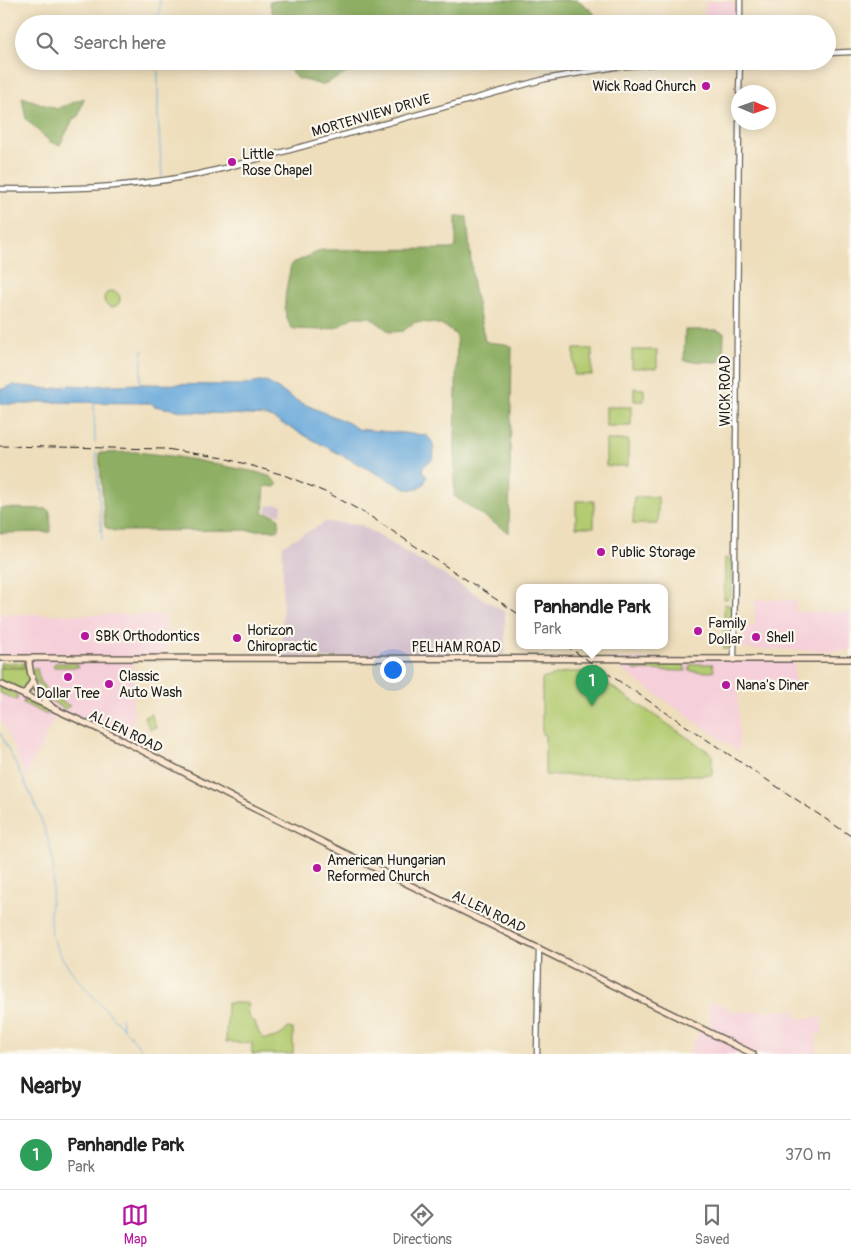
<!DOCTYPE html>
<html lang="en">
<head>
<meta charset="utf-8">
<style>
  body { margin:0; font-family:Pangolin,sans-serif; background:#f2f2f2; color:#222 }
  .compass { position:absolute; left:731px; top:85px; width:45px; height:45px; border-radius:50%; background:#fff; box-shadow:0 2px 12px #0003; rotate:92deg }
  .you { position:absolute; left:392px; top:669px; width:18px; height:18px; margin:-12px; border:4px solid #fff; border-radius:50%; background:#1a73e8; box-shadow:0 0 0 8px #1a73e833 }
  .badge { display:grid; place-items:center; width:32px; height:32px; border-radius:50%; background:#b5179e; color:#fff; font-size:16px; font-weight:700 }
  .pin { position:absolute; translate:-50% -41px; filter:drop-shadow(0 1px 2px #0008) }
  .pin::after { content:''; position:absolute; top:26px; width:18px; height:15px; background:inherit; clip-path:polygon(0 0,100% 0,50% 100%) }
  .popup { position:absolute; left:516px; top:584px; width:152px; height:65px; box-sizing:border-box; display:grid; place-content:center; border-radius:10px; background:#fff; filter:drop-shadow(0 1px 4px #0005); font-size:16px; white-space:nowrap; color:#767676 }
  .popup b { font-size:19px; color:#222 }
  .popup::after { content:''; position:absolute; left:50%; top:100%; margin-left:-10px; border:10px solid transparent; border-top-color:#fff }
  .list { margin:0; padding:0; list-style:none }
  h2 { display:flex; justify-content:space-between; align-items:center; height:65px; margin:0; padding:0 20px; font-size:21px }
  h2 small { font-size:16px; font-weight:400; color:#767676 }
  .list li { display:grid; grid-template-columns:32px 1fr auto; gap:15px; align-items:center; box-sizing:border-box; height:70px; padding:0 20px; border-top:1px solid #e0e0e0 }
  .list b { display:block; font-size:19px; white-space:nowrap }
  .list p { margin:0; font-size:16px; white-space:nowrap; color:#767676 }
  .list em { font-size:16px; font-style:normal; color:#767676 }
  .icon { flex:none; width:28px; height:28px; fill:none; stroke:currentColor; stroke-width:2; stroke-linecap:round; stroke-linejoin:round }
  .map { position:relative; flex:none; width:851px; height:1054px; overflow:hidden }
  .search { position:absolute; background:#fff; box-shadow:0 2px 12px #0003; left:15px; right:15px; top:15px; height:55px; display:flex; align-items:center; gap:12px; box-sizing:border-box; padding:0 18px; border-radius:28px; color:#767676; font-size:19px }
  .sheet { height:135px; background:#fff }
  nav { display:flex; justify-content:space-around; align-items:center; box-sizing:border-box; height:70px; border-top:1px solid #e0e0e0; background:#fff; font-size:14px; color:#767676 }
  nav a { display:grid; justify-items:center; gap:2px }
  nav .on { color:#b5179e }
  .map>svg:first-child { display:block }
  .built { fill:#f5cfd9 }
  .industrial { fill:#d1bdcb }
  .green { fill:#b3cb71; stroke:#687446 }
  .forest { fill:#8eaf63; stroke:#556640 }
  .water { fill:#67a8da; stroke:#42627b }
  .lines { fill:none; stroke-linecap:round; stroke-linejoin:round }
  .stream { stroke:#67a8da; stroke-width:1 }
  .tertiary-casing { stroke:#666054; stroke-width:7 }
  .secondary-casing { stroke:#666054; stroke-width:8 }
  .tertiary { stroke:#fff; stroke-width:4.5 }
  .secondary { stroke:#fbe5cf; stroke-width:5 }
  .rail { stroke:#1c1c1c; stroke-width:1; stroke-dasharray:8 4; stroke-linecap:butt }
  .poi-dot { fill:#b5179e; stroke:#fbf7ec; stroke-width:2 }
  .labels { text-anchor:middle; stroke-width:4.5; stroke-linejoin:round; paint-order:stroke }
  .poi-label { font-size:14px; fill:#1c1c1c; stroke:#fbf7ec; text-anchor:start }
  .street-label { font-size:14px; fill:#1c1c1c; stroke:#fbf7ec }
</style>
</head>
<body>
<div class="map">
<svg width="851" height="1054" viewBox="0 0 851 1054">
  <rect width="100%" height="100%" fill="#fbf7ec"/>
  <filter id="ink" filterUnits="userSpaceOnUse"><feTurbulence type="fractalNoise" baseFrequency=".02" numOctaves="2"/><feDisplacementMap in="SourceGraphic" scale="10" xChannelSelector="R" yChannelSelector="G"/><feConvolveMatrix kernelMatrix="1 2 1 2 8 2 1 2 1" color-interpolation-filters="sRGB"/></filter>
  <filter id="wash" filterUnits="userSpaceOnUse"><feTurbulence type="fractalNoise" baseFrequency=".0096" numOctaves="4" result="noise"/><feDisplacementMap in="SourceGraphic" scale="20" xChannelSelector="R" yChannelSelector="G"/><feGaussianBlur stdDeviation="1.12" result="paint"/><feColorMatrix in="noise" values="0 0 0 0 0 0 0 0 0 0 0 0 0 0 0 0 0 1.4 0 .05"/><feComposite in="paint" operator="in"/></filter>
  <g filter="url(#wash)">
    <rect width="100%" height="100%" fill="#eedebc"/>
    <g class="built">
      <path d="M730 1 736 6V24H705V2Z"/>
      <path d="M755 599 796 600V612H851V651L743 649V627L755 626Z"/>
      <path d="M0 614 166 615V658H133V747L58 711 26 777 4 725 0 721V684L52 708 36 689 29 658H0Z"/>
      <path d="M606 659H794L795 689 738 690 739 752Z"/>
      <path d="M713 1001 736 1012 795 1010 797 1018H822V1035L816 1033V1054H688L701 1028 710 1032V1003Z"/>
    </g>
    <g class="industrial">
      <path d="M274 504 282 505 281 514 266 512 268 505 273 506Z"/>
      <path d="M326 522 361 525 505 612V654L482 659 282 658 283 545Z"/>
    </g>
    <g class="green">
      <circle cx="112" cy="299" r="8"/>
      <rect x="574" y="349" width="18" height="26"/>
      <rect x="632" y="350" width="25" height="18"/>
      <path d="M634 388 644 389V401H634Z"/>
      <rect x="606" y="407" width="25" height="19"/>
      <rect x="606" y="440" width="22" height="26"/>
      <path d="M634 497H658V524H633Z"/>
      <rect x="576" y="501" width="18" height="26"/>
      <path d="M725 558 729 559 731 562V595L727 599H724Z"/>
      <path d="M724 604 729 605 731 609 729 649H724Z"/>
      <path d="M0 663H23L27 667H0Z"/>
      <path d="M55 663H76L79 667H53Z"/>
      <path d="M601 664H684L686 671 635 670 627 665Z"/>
      <path d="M691 664H713L714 671 713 672 689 671Z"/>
      <path d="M0 668H27L29 681 24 691H20L0 681Z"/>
      <path d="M32 668H37C40 689 52 697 70 706L65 709C47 700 36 689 32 668Z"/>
      <path d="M567 672H590L712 754V775H545V735L542 734V679Z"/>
      <path d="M0 686 17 695V700L0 693Z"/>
      <path d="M24 699 47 709 48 712 47 715 23 703Z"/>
      <path d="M151 714 156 727 150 729 144 717Z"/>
      <path d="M227 1003H247L248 1016 255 1023 259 1033 264 1039C273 1039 284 1035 288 1028L293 1029V1054H252V1043L226 1042Z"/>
    </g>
    <g class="forest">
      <path d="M283 0H578L594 13 593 24H528L525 20 508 16 499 24H467L464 21 462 24H439L437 11 427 24H274V16L269 2Z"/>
      <path d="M284 61H373L322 85 296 78Z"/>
      <path d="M22 97 57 109 84 98 78 117 73 119 60 145 50 142 26 119Z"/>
      <path d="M456 216 467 217 473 285 485 341C494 345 503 341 512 347L509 533 454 496 457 337C446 322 432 323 415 322L403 331 390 332 370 317H353L338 327 324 330 293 329C278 312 288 284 291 264L322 250 453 249 456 246Z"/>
      <path d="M685 330H717L724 333 723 359 718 362 685 361 684 360Z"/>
      <path d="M136 452 179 457 260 473 271 477 278 484 275 487 265 486 263 513 275 515 279 519V530L114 531 105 527 99 453Z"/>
      <path d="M0 508 47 509 50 512 51 532 0 533Z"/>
    </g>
    <path class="water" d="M265 381 299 402 349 423 357 429 426 435C434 441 435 449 433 459L424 466 422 470 427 477 424 484 418 489H406L268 416 189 412 154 406 151 403 38 402 30 404H0V390L13 385 51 389 70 385 84 386 140 384 243 385Z"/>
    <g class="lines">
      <g class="stream">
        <path d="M159 24 160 0"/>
        <path d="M158 61V117L162 177"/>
        <path d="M140 384 143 350"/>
        <path d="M94 402 95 442"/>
        <path d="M96 453 102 539"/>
        <path d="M0 733C20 774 46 817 53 863 56 887 45 914 53 938 69 983 118 1016 145 1054"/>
        <path d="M121 1018 123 1028"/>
      </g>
    </g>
  </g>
  <g filter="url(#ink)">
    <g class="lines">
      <g class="tertiary-casing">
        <g id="tertiary">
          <path d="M740 24V0"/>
          <path d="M827 53 851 52"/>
          <path d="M739 92 740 61"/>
          <path d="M0 189C76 190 151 187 225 168L545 79 615 67 688 61"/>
          <path d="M734 660 739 122"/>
          <path d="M537 1054 539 948"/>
        </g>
      </g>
      <g class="secondary-casing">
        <g id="secondary">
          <path d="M0 658 851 659"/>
          <path d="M29 658C29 679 37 692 52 707"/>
          <path d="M0 684 118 738 235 799 753 1054"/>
          <path d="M24 695 32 682"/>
        </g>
      </g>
      <use href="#tertiary" class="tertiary"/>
      <use href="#secondary" class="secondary"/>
      <g class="rail">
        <path d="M0 446 166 449 224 458 284 475 332 495 368 515 520 615"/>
        <path d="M565 645 851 836"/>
      </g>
    </g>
  </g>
  <g class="poi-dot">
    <circle cx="706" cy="86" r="5"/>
    <circle cx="232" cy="162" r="5"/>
    <circle cx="601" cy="552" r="5"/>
    <circle cx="698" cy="631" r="5"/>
    <circle cx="85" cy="636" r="5"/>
    <circle cx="756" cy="637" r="5"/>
    <circle cx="237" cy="638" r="5"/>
    <circle cx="68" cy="677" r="5"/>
    <circle cx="109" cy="684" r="5"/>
    <circle cx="726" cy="685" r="5"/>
    <circle cx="317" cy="868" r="5"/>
  </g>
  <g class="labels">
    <g class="poi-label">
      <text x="696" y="91" text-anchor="end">Wick Road Church</text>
      <text x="242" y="159">Little<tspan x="242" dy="16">Rose Chapel</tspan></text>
      <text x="611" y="557">Public Storage</text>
      <text x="708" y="628">Family<tspan x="708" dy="16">Dollar</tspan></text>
      <text x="247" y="635">Horizon<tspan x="247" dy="16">Chiropractic</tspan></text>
      <text x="95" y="641">SBK Orthodontics</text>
      <text x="766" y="642">Shell</text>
      <text x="119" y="681">Classic<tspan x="119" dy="16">Auto Wash</tspan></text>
      <text x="736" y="690">Nana's Diner</text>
      <text x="68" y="698" text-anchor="middle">Dollar Tree</text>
      <text x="327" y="865">American Hungarian<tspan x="327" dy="16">Reformed Church</tspan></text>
    </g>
    <g class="street-label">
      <text transform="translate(371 115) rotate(-16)" y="5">MORTENVIEW DRIVE</text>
      <text transform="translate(725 391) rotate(-90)" y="5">WICK ROAD</text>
      <text x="456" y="652">PELHAM ROAD</text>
      <text transform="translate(126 731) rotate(26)" y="5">ALLEN ROAD</text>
      <text transform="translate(489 911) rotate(26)" y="5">ALLEN ROAD</text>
    </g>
  </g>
</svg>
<svg class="compass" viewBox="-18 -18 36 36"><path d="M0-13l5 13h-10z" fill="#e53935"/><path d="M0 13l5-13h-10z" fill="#767676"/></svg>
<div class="you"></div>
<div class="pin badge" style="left:592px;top:706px;background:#2e9e5b">1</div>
<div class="popup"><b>Panhandle Park</b>Park</div>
<div class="search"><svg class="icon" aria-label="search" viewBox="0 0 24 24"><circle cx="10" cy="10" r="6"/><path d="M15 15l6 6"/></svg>Search here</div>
</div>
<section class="sheet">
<h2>Nearby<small></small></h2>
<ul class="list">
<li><span class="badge" style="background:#2e9e5b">1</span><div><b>Panhandle Park</b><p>Park</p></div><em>370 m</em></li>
</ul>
</section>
<nav>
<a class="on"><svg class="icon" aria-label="map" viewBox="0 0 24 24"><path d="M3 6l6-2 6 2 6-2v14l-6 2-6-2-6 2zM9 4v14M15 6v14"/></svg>Map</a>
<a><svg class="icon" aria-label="directions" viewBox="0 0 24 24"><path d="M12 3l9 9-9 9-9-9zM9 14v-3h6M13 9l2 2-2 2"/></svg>Directions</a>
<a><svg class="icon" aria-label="saved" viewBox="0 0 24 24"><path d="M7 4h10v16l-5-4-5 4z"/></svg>Saved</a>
</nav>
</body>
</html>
